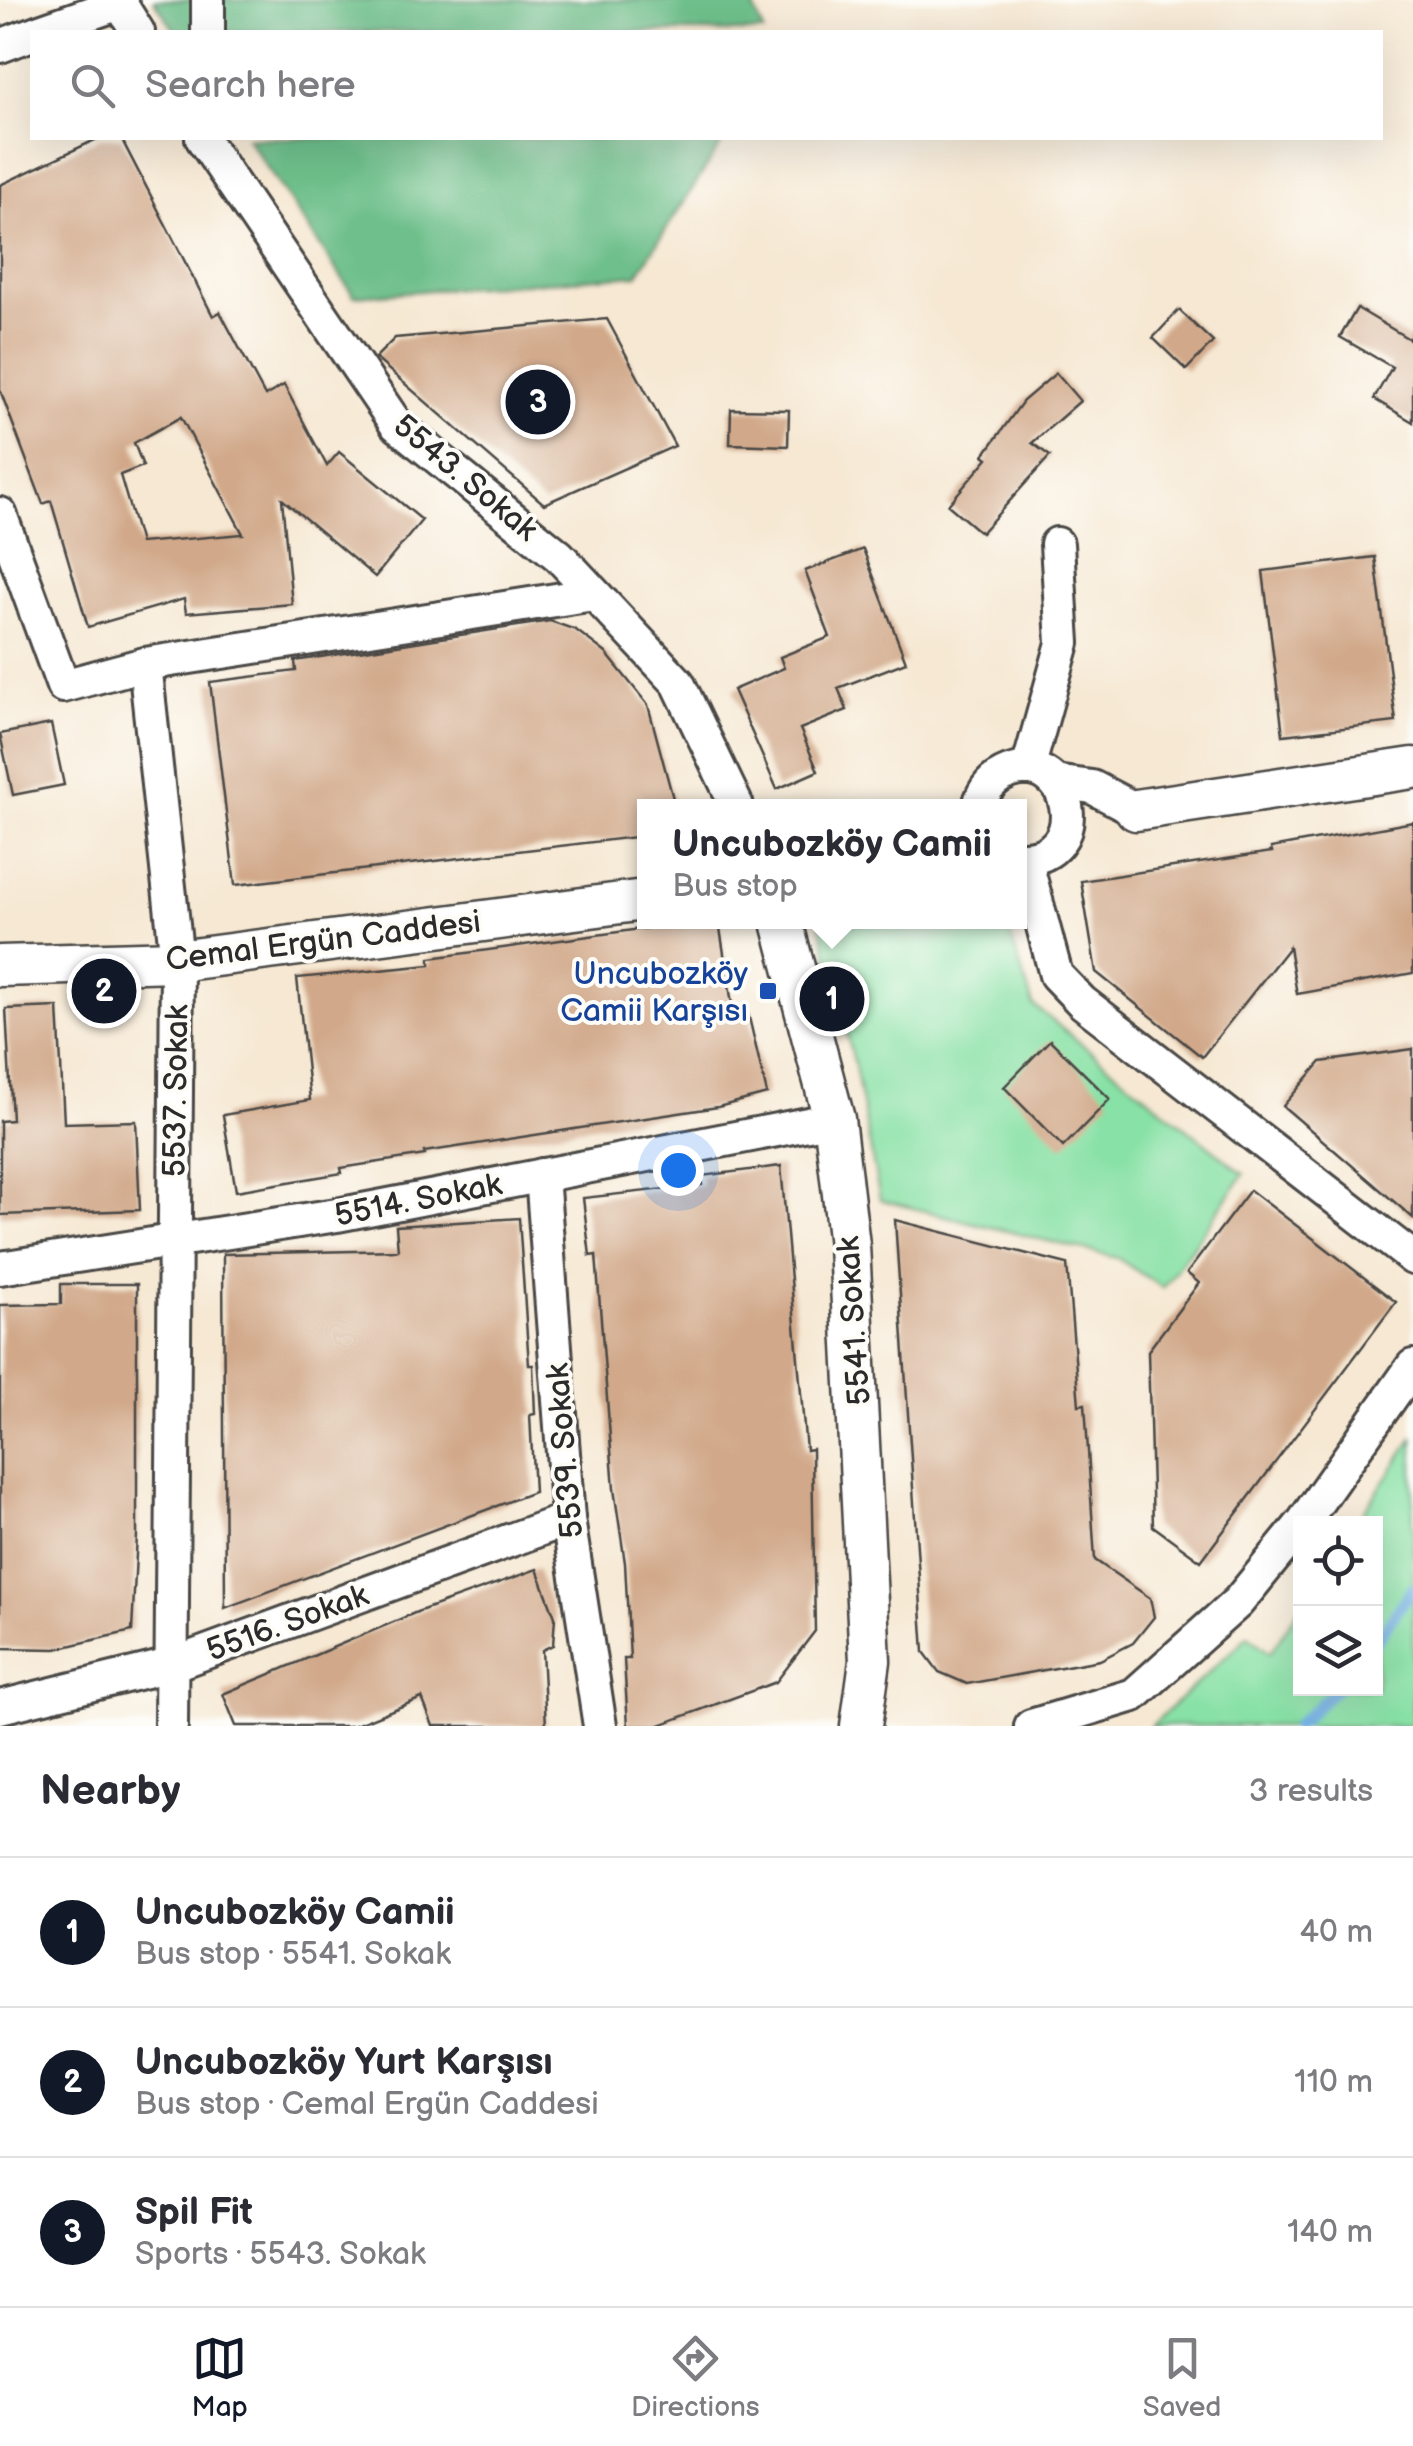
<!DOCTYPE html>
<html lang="en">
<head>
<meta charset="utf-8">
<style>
  body { margin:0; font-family:"Balsamiq Sans",sans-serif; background:#f7f7f7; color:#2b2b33 }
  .controls { position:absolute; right:30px; bottom:30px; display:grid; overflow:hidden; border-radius:0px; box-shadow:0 10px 40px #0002 }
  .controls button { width:90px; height:90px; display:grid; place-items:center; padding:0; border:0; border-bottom:2px solid #e1e1e2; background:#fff; color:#2b2b33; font:50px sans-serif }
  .you { position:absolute; left:678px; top:1170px; width:35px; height:35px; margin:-25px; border:8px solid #fff; border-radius:50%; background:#1a73e8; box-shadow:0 0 0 15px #1a73e833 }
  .badge { display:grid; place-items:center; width:65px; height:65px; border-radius:50%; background:#111827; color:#fff; font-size:32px; font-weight:700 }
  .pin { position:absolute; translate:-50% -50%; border:5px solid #fff; box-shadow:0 2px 10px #0006 }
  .popup { position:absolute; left:637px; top:799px; width:390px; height:130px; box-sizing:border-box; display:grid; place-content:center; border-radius:0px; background:#fff; filter:drop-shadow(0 2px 8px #0005); font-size:32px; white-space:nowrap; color:#7c7c81 }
  .popup b { font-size:38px; color:#2b2b33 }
  .popup::after { content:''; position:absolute; left:50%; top:100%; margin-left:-20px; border:20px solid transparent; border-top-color:#fff }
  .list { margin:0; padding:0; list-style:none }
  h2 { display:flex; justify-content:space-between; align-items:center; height:130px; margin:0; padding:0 40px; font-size:42px }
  h2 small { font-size:32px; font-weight:400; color:#7c7c81 }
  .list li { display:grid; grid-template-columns:65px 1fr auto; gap:30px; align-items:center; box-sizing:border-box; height:150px; padding:0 40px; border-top:2px solid #e1e1e2 }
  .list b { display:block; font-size:38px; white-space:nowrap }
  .list p { margin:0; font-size:32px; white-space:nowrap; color:#7c7c81 }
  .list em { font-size:32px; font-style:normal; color:#7c7c81 }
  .icon { flex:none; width:55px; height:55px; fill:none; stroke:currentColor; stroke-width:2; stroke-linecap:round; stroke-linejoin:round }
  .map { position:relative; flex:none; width:1413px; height:1726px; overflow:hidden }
  .search { position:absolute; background:#fff; box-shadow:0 10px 40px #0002; left:30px; right:30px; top:30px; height:110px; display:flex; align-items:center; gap:25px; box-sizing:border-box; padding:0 35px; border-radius:0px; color:#7c7c81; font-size:38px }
  .sheet { height:580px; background:#fff }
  nav { display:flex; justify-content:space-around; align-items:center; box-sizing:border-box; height:140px; border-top:2px solid #e1e1e2; background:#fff; font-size:28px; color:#7c7c81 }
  nav a { display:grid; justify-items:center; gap:5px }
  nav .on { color:#111827 }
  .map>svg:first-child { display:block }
  .green { fill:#88e1a6; stroke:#5a8668; stroke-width:2.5 }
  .forest { fill:#6ebf8b; stroke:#4c755b; stroke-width:2.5 }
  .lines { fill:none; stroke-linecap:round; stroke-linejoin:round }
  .stream { stroke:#73b2e6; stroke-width:11 }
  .building { fill:#d1a98a; fill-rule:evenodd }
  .minor-casing { stroke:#494744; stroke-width:38 }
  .tertiary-casing { stroke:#494744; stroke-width:45 }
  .minor { stroke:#fff; stroke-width:32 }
  .tertiary { stroke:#fff; stroke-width:40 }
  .transit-dot { fill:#1a4fb4; stroke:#fdfcf7; stroke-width:4 }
  .labels { text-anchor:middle; stroke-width:8; stroke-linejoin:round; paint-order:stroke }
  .street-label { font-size:32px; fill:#2b2b2b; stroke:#fdfcf7 }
  .transit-label { font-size:32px; fill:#164399; stroke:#fdfcf7; text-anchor:end }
</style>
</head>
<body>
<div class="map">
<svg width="1413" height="1726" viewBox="0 0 1413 1726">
  <rect width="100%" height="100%" fill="#fdfcf7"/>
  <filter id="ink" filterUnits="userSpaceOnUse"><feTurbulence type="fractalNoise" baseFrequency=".01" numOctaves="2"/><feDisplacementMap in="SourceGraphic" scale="20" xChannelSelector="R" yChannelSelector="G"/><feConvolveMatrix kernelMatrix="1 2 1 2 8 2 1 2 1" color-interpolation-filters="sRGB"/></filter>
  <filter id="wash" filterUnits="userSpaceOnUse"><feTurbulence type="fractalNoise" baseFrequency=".0048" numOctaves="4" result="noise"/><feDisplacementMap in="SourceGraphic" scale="40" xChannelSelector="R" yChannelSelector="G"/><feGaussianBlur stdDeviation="2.25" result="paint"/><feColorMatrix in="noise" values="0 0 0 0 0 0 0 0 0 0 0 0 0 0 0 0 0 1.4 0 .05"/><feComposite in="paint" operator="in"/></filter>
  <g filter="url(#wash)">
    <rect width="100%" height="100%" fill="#f6e8d3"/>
    <g class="green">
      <path d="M1006 922 1033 1005 1244 1174 1163 1288 1117 1258 880 1200 855 1067 820 923Z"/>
      <path d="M1413 1438V1726H1151L1248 1636 1270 1653 1300 1607V1688H1376V1524L1356 1523Z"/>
    </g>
    <g class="forest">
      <path d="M154 0H751L764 32H176Z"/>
      <path d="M247 138H725L637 275 354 296Z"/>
    </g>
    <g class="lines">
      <g class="stream">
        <path d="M1376 1641 1413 1588"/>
        <path d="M1296 1726 1337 1688"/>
      </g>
    </g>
    <g id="blocks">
      <g class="building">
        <path d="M99 138H121L213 316 220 312 265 396 284 385 327 466 339 452 422 520 375 577 282 499 292 604 186 613 184 599 88 627 51 501 43 504 0 390V185ZM181 417 243 534 140 543 120 475 143 466 134 443Z"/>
        <path d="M1357 308 1409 339 1413 331V422L1374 399 1392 367 1340 337Z"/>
        <path d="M1179 310 1213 342 1186 370 1153 338Z"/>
        <path d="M607 319 675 446 544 504 375 358 395 338Z"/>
        <path d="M1056 373 1080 401 1032 443 1050 456 981 533 948 505 988 458 984 455 1023 401Z"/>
        <path d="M731 409 789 410 788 446 730 444Z"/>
        <path d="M863 549 906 662 838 688 847 710 800 729 818 771 777 789 733 690 784 668 780 657 830 637 805 571Z"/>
        <path d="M1375 557 1396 722 1283 735 1263 571Z"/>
        <path d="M550 621 576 630 606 653 648 705 675 806H644V836L235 885 210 682 296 671 295 661Z"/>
        <path d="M51 724 64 785 13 795 0 734Z"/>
        <path d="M1413 822V973L1297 994 1289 947 1202 1057 1096 972 1081 881 1272 852 1271 848Z"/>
        <path d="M691 922H719L734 1017 748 1013 767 1094 718 1107 424 1152 425 1155 341 1168 342 1173 236 1191 223 1115 310 1100 297 978 430 965V958Z"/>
        <path d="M58 1007 64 1123 136 1121 140 1210 0 1215V1121L12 1120 6 1009Z"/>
        <path d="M1050 1040 1110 1099 1063 1147 1004 1087Z"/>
        <path d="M1413 1049V1218L1283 1106 1321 1062Z"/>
        <path d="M781 1166 806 1450 812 1449 815 1631 776 1682 657 1726H628L624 1659H630L625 1563 614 1489 596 1255 590 1256 583 1198 702 1185 701 1176Z"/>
        <path d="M1250 1190 1396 1302 1201 1561 1153 1526 1148 1351 1199 1283 1187 1273Z"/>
        <path d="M519 1218 529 1365H533L535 1414 530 1415 534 1492 225 1608 223 1254 398 1250 396 1226Z"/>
        <path d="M895 1220 1067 1264 1079 1405 1085 1404 1095 1560 1150 1598 1154 1617 1133 1643 1100 1660 967 1684 939 1672 924 1652Z"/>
        <path d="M61 1284H137V1535L132 1631 56 1649 0 1648V1305L61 1304Z"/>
        <path d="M537 1569 555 1617 553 1645 542 1650 546 1726H433L422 1698 353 1726H236L223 1694 417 1612Z"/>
      </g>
    </g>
  </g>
  <g filter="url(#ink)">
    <use href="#blocks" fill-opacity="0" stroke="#494744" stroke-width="2.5"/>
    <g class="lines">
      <g class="minor-casing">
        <g id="minor">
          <path d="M118 0 138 32"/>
          <path d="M37 32 120 3"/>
          <path d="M208 32V0"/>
          <path d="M0 46 32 34"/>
          <path d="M202 138 396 424 559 556 678 683 737 806"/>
          <path d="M0 514 63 686 145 664 177 961 171 1726"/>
          <path d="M145 664 594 594"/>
          <path d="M1028 769 1063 643 1057 544"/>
          <path d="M1055 782 1092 787 1136 810"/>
          <path d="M979 806C983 790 993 778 1009 772 1074 749 1093 861 1020 858"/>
          <path d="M1025 859 1056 975 1082 1002 1413 1258"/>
          <path d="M542 1175 568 1519 600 1726"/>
          <path d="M0 1268 337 1215 834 1119"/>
          <path d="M1302 1524 1413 1366"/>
          <path d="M0 1707 174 1664 568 1519"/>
          <path d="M1031 1726 1134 1695 1238 1602 1300 1526"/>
        </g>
      </g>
      <g class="tertiary-casing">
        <g id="tertiary">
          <path d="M1136 810 1413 768"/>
          <path d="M782 922 834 1119 849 1245 870 1661 861 1726"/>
          <path d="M0 966 177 961 644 900"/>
        </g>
      </g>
      <use href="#minor" class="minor"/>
      <use href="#tertiary" class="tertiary"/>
    </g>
  </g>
  <rect class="transit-dot" x="758" y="981" width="20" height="20" rx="5"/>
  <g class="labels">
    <g class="street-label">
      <text transform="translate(466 477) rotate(40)" y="11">5543. Sokak</text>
      <text transform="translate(323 940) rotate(-7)" y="11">Cemal Ergün Caddesi</text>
      <text transform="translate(175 1091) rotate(-89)" y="11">5537. Sokak</text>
      <text transform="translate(418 1199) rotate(-11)" y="11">5514. Sokak</text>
      <text transform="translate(853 1321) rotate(-94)" y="11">5541. Sokak</text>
      <text transform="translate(564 1451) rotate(-95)" y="11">5539. Sokak</text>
      <text transform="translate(287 1622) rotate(-20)" y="11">5516. Sokak</text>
    </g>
    <g class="transit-label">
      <text x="748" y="984">Uncubozköy<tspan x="748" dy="37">Camii Karşısı</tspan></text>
    </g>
  </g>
</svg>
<div class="controls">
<button><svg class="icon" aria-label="locate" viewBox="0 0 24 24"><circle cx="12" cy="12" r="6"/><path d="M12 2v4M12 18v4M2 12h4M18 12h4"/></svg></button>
<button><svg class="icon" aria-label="layers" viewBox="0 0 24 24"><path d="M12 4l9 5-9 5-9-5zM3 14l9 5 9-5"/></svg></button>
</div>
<div class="you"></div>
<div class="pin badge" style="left:832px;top:999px">1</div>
<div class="popup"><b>Uncubozköy Camii</b>Bus stop</div>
<div class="pin badge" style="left:104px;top:991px">2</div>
<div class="pin badge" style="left:538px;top:402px">3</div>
<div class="search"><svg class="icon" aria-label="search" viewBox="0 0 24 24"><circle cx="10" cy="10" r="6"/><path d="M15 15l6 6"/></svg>Search here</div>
</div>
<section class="sheet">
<h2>Nearby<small>3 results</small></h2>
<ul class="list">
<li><span class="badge">1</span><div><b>Uncubozköy Camii</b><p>Bus stop · 5541. Sokak</p></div><em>40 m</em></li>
<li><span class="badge">2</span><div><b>Uncubozköy Yurt Karşısı</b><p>Bus stop · Cemal Ergün Caddesi</p></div><em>110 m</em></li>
<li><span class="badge">3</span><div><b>Spil Fit</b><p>Sports · 5543. Sokak</p></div><em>140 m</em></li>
</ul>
</section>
<nav>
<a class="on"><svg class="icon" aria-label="map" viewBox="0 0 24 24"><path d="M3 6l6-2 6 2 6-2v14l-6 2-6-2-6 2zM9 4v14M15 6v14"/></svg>Map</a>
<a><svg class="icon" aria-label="directions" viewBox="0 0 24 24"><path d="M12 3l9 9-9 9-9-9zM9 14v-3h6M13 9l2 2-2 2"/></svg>Directions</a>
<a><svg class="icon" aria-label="saved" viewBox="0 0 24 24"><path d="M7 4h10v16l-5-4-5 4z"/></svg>Saved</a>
</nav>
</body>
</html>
